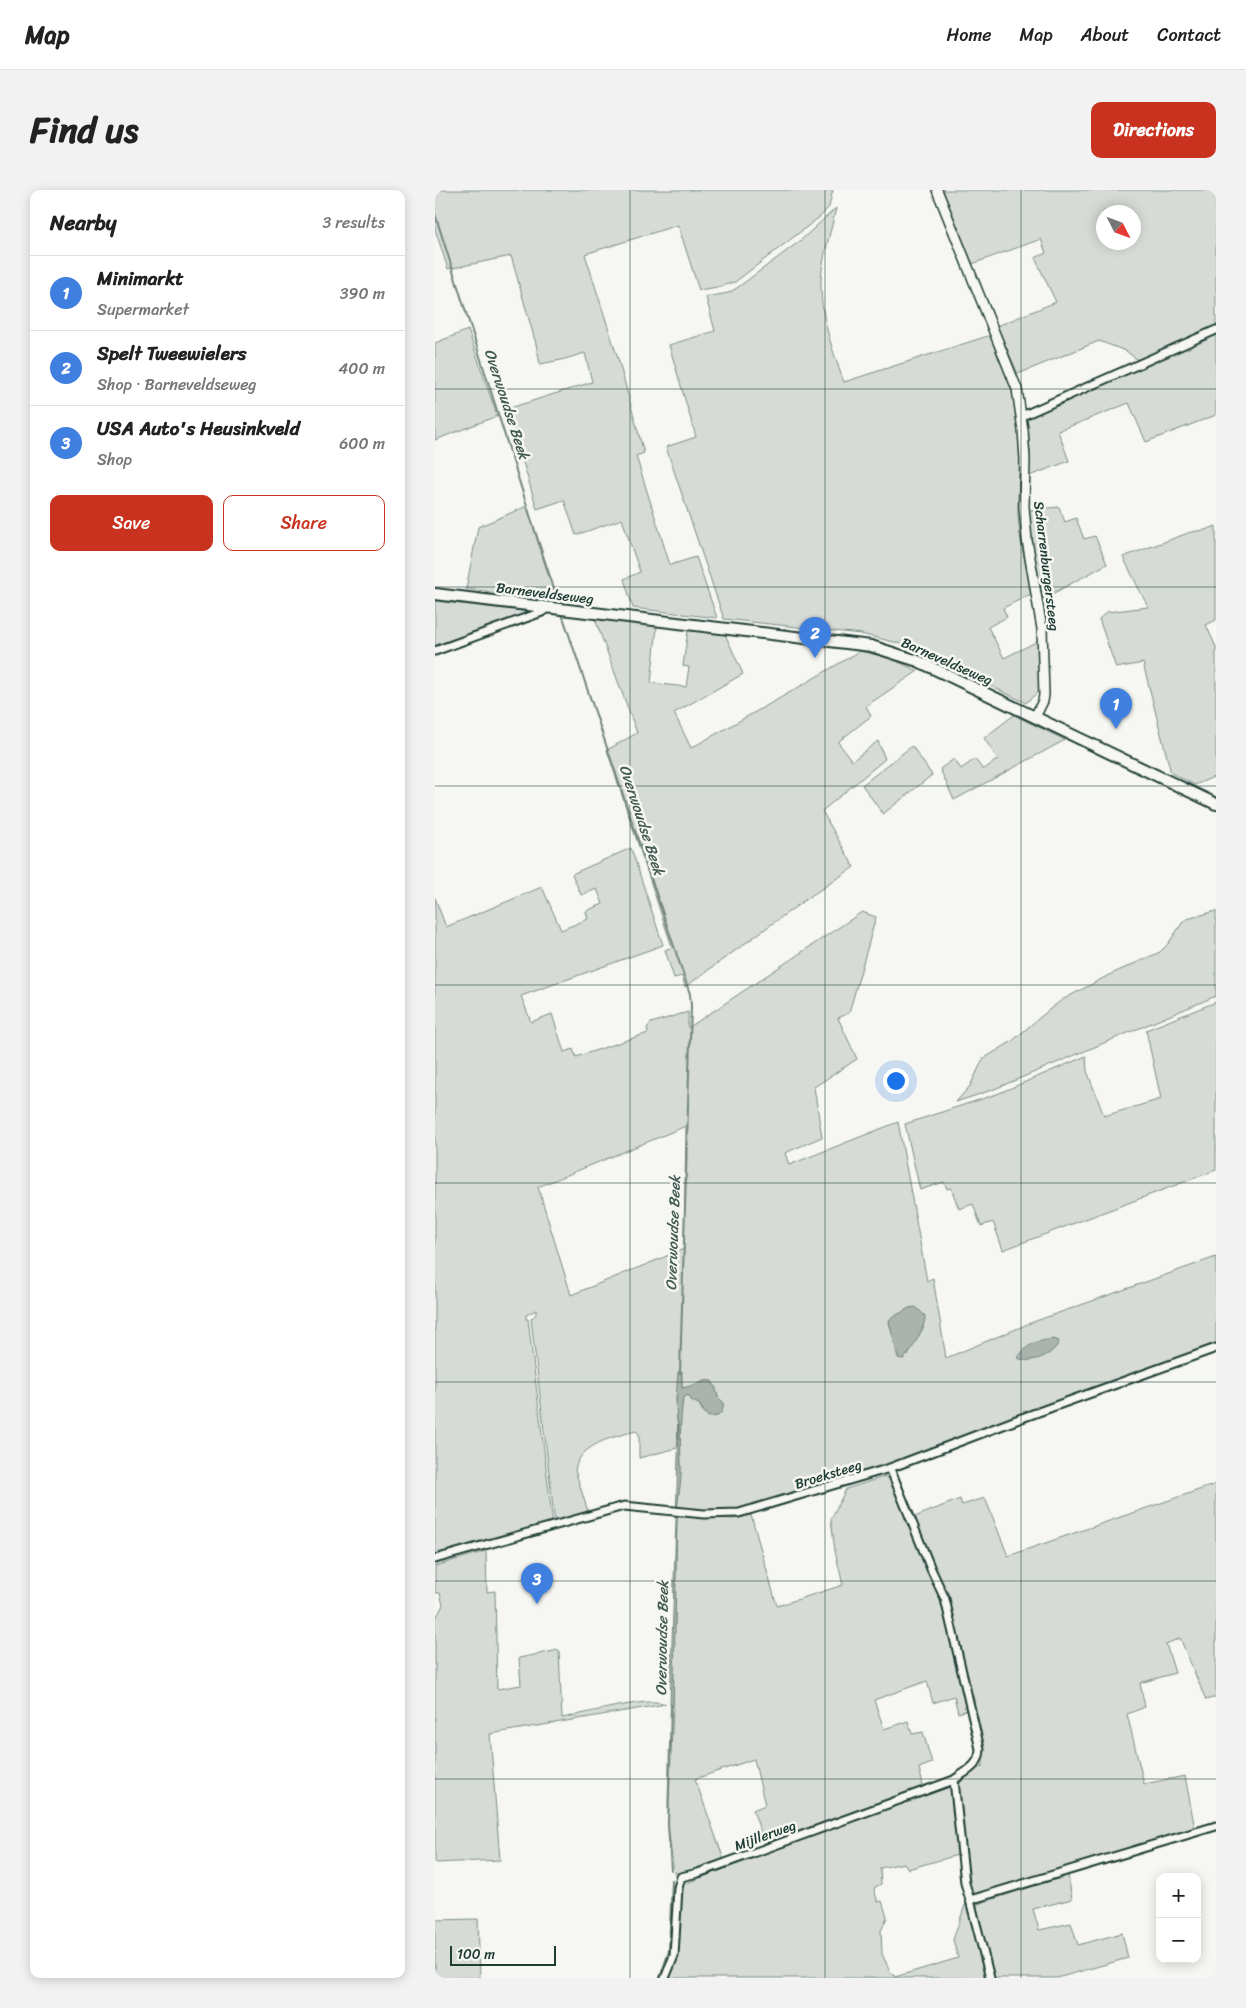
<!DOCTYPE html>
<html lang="en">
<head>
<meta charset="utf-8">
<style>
  body { margin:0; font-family:Sriracha,sans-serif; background:#f2f2f2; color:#222 }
  .controls { position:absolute; right:15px; bottom:15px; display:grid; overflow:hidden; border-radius:10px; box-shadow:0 2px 12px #0003 }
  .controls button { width:45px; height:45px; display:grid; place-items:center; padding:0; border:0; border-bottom:1px solid #e0e0e0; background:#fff; color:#222; font:25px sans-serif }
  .compass { position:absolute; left:661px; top:15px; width:45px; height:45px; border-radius:50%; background:#fff; box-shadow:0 2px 12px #0003; rotate:132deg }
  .scale { position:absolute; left:15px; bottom:12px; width:106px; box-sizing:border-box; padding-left:5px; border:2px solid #1f3d34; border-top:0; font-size:14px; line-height:18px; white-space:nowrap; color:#1f3d34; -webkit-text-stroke:4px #f6f6f2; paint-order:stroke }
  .you { position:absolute; left:460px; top:890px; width:18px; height:18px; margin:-12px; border:4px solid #fff; border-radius:50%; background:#1a73e8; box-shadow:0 0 0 8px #1a73e833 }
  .badge { display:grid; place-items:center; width:32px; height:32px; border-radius:50%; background:#c8321e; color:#fff; font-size:16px; font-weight:700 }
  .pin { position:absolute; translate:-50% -41px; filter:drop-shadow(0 1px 2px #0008) }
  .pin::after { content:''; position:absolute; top:26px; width:18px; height:15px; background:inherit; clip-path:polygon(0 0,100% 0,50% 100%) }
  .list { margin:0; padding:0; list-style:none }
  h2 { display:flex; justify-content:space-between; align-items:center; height:65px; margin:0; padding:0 20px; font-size:21px }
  h2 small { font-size:16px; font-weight:400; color:#767676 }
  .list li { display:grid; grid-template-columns:32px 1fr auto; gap:15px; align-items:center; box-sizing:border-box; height:75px; padding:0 20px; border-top:1px solid #e0e0e0 }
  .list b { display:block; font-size:19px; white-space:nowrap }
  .list p { margin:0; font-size:16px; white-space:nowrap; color:#767676 }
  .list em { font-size:16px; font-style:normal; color:#767676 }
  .actions { display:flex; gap:10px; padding:15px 20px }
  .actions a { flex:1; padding:11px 0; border:1px solid #c8321e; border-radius:10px; text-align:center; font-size:18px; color:#c8321e }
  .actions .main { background:#c8321e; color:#fff }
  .map { position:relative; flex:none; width:781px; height:1788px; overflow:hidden; border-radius:10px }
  header { display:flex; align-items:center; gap:30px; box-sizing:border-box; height:70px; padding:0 25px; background:#fff; border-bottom:1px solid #e0e0e0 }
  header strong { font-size:24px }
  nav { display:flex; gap:28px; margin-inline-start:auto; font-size:18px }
  .intro { display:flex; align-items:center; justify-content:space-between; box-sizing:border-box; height:120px; padding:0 30px }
  h1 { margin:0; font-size:35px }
  .button { padding:12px 22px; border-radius:10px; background:#c8321e; color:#fff; font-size:18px; font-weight:700 }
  main { display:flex; gap:30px; padding:0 30px }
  aside { flex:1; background:#fff; border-radius:10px; box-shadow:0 2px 12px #0003 }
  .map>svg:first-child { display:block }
  .green { fill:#d6dbd6; stroke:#7a8c85; fill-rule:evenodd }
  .water { fill:#aab3ae; stroke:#72847d }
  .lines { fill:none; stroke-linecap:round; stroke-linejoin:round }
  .stream { stroke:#72847d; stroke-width:2 }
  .minor-casing { stroke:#1f3d34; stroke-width:11 }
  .tertiary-casing { stroke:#1f3d34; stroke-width:12 }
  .secondary-casing { stroke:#1f3d34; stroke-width:14 }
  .minor { stroke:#f6f6f2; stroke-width:7 }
  .tertiary { stroke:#f6f6f2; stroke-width:9 }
  .secondary { stroke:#f6f6f2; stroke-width:10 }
  .grid { fill:none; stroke:#1f3d34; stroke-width:1; stroke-opacity:0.55 }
  .labels { text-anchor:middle; stroke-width:5; stroke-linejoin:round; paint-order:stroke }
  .street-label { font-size:14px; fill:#1f3d34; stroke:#f6f6f2 }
  .water-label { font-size:15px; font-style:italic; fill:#425a52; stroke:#f6f6f2 }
</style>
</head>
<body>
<header>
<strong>Map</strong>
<nav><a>Home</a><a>Map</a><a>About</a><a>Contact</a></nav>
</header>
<div class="intro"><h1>Find us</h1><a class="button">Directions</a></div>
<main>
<aside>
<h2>Nearby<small>3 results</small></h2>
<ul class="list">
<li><span class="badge" style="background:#3f7fe0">1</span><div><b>Minimarkt</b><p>Supermarket</p></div><em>390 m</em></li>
<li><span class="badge" style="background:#3f7fe0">2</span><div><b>Spelt Tweewielers</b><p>Shop · Barneveldseweg</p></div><em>400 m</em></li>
<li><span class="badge" style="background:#3f7fe0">3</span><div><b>USA Auto's Heusinkveld</b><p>Shop</p></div><em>600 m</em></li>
</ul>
<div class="actions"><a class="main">Save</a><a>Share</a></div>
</aside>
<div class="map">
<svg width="781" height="1788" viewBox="0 0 781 1788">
  <rect width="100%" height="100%" fill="#f6f6f2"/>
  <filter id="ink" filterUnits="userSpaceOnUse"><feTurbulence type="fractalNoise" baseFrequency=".02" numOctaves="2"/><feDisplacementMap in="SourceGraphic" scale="10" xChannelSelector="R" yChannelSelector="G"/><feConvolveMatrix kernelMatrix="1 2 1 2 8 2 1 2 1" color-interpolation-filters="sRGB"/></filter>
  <g filter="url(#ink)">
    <g class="green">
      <path d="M0 0H398L394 17 386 26 300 92 283 97 264 100 243 35 150 64 184 172 209 263 201 266 235 375 261 367 282 428 198 418 189 389 205 382 187 329 141 345 129 310 102 319 72 219 157 192 150 163 126 170 105 174 101 154 76 66 13 79 0 39Z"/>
      <path d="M508 0H781V136L704 171 691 161 664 151 583 184 562 136 621 112 600 68 611 63 606 49 537 74ZM668 22H698V52H668Z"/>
      <path d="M401 18C397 38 390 58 387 79 382 116 396 157 409 192L556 145C566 171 578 197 583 225 589 257 582 291 583 324 584 350 591 378 598 403L568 418 572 427 553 437 569 468 603 451 604 501 591 513 471 455 426 444 289 429 231 257 261 247 234 155 280 141 271 107 293 103 302 98 365 51Z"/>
      <path d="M33 140 62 226 0 250V153Z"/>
      <path d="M781 142V225L711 252 694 213 623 241 634 271 594 286 595 262 592 226Z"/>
      <path d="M92 316 123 409 31 399 43 337Z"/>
      <path d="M624 317 630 332 641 328 649 349 660 346 672 374 608 409 596 349 594 320Z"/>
      <path d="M781 336V430L771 435 781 457V586L760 595 736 583 708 473 681 478 664 429 672 422 713 417 688 367 756 342 770 340Z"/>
      <path d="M0 411 80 420 93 422 0 457Z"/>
      <path d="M160 429 222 436 216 493 251 497 254 477 248 476 253 440 290 444 308 484 239 523 256 558 347 507 425 461 455 468 483 481 431 516 436 526 403 552 417 571 443 551 450 569 387 621 419 677 370 710 250 797 247 786 239 788 230 760 237 757 172 560 202 543Z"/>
      <path d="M579 525 630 550 519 610 505 579 519 569 526 579 540 569 548 580 563 569 549 548Z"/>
      <path d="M477 556 497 585 448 624 427 595Z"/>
      <path d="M196 658 228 755 86 806 96 832 117 824 129 862 138 859 141 867 213 843 212 838 216 833 253 822V838L427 722 441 727 414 823 403 828 422 869 379 897 387 947 350 963 354 975 463 932 492 1091 498 1088 511 1168 598 1132 781 1067V1155L681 1191 491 1264 300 1322 242 1321 246 1276 245 1229 248 1208 253 1205 264 1214 269 1224 288 1216V1212L283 1207 280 1196 272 1190 258 1196 247 1198V1181L241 1207 242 1232 244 1237 242 1258 204 1268V1244L201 1241C179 1247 145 1253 140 1280L154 1325 120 1334 96 1129 101 1124V1120L91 1125V1129H93L118 1335 0 1368V708L11 737 107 697 126 740 153 729 151 721 168 714 162 699 146 705 137 684ZM251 936 249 1059 136 1105 103 997ZM454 1132 489 1137 480 1150 473 1166 457 1143Z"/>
      <path d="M781 721V806L557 900 521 912 535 896 548 869 576 852 615 819 627 810 674 785 725 762 733 754 747 733 752 729Z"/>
      <path d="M781 812V980L568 1060 558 1032 546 1036 538 1014 524 1019 516 998 512 999 509 992 485 1000 470 934 562 904 651 866 652 881 669 926 726 909 711 840Z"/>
      <path d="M451 1286 459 1295 488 1371 510 1415 533 1520 523 1523 519 1506 498 1513 492 1491 439 1510 449 1539 473 1531 477 1544 488 1542 497 1573 484 1578 489 1599 330 1655 318 1620 330 1615 319 1569 260 1589 288 1667 287 1672 252 1683H239L233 1637 238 1517 242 1325 299 1329 316 1325 342 1416 408 1395 400 1361 396 1329 411 1299Z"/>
      <path d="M781 1294V1507L771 1510 745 1448 731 1454 740 1483 705 1493 710 1517 692 1524 709 1594 750 1586 760 1639 541 1704 534 1697 523 1597 531 1583 548 1576V1563L513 1405 504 1392 477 1328 525 1309 527 1315 550 1308 573 1366Z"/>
      <path d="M51 1361 52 1402 60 1401 62 1499 86 1495 84 1468 124 1460 127 1528C149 1524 213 1506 231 1514L55 1544 65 1670 0 1673V1430L8 1415 5 1403H0V1376Z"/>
      <path d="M513 1596 517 1599 526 1664 473 1679 469 1673 445 1678 446 1694 440 1697 439 1700 443 1712 447 1711 452 1727 446 1741 447 1764 455 1781 460 1787 523 1768 518 1750 530 1715 534 1713 552 1788H234L243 1766 246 1695Z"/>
      <path d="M633 1685 637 1709 598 1719 604 1740 636 1733 643 1755 687 1743 693 1768 622 1788H558L542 1717 543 1714Z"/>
      <path d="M43 1729 45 1788H0V1730Z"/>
    </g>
    <g class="water">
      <path d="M481 1117 490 1126C491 1135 476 1164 468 1169L463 1168 454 1131 455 1129 474 1118Z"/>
      <path d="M619 1149 624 1151C620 1165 595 1175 583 1168 592 1153 603 1151 619 1149Z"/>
      <path d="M246 1181 247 1198C257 1197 267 1189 277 1191L280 1196 283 1207 288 1212C289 1219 287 1222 283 1226L273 1227 264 1214 257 1211 253 1205 248 1208C245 1231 245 1254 246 1277 247 1293 242 1310 242 1326 241 1390 240 1453 238 1517L235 1515 244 1237C239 1226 242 1196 243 1182Z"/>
    </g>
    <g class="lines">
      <g class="stream">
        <path d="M0 24 122 411"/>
        <path d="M128 427 255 804 256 816 245 1183"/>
        <path d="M243 1248V1235"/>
        <path d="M236 1680 233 1634 236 1515"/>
        <path d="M225 1788 234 1761 237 1690"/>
      </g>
      <g class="minor-casing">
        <g id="minor">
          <path d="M587 226 781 140"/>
          <path d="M0 461 107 422 114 417"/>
          <path d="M455 1278 496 1379 510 1409 545 1559C545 1576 531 1581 519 1590L530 1693 535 1710 781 1636"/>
          <path d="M0 1369 189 1316 269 1324 304 1323 455 1278 584 1229 781 1158"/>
          <path d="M535 1710 555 1788"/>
          <path d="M230 1788 239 1766 243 1698 246 1687 263 1683 519 1590"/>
        </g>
      </g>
      <g class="tertiary-casing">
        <path id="tertiary" d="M502 0 582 199 588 240 590 269 589 317 592 350 607 439 609 505 608 511 600 527"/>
      </g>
      <g class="secondary-casing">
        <path id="secondary" d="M0 404 436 456 483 471 781 614"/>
      </g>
      <use href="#minor" class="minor"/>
      <use href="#tertiary" class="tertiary"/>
      <use href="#secondary" class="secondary"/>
    </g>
  </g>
  <path class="grid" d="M195 0V1788M390 0V1788M586 0V1788M0 199H781M0 397H781M0 596H781M0 795H781M0 993H781M0 1192H781M0 1391H781M0 1589H781"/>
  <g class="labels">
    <g class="street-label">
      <text transform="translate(612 376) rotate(83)" y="5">Scharrenburgersteeg</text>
      <text transform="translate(110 403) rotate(7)" y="5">Barneveldseweg</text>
      <text transform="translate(512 471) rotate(24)" y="5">Barneveldseweg</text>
      <text transform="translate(393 1284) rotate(-17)" y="5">Broeksteeg</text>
      <text transform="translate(330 1645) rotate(-20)" y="5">Mijllerweg</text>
    </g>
    <g class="water-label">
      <text transform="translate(72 214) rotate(72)" y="5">Overwoudse Beek</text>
      <text transform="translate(207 630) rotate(72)" y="5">Overwoudse Beek</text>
      <text transform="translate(238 1043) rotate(-88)" y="5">Overwoudse Beek</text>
      <text transform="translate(227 1448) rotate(-89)" y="5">Overwoudse Beek</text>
    </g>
  </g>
</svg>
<div class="controls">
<button>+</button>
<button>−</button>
</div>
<svg class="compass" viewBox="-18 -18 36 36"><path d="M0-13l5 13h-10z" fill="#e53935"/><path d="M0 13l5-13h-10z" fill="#767676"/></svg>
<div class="scale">100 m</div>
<div class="you"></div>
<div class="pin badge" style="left:681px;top:539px;background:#3f7fe0">1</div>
<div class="pin badge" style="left:380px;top:468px;background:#3f7fe0">2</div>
<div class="pin badge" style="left:102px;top:1414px;background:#3f7fe0">3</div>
</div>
</main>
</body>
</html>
